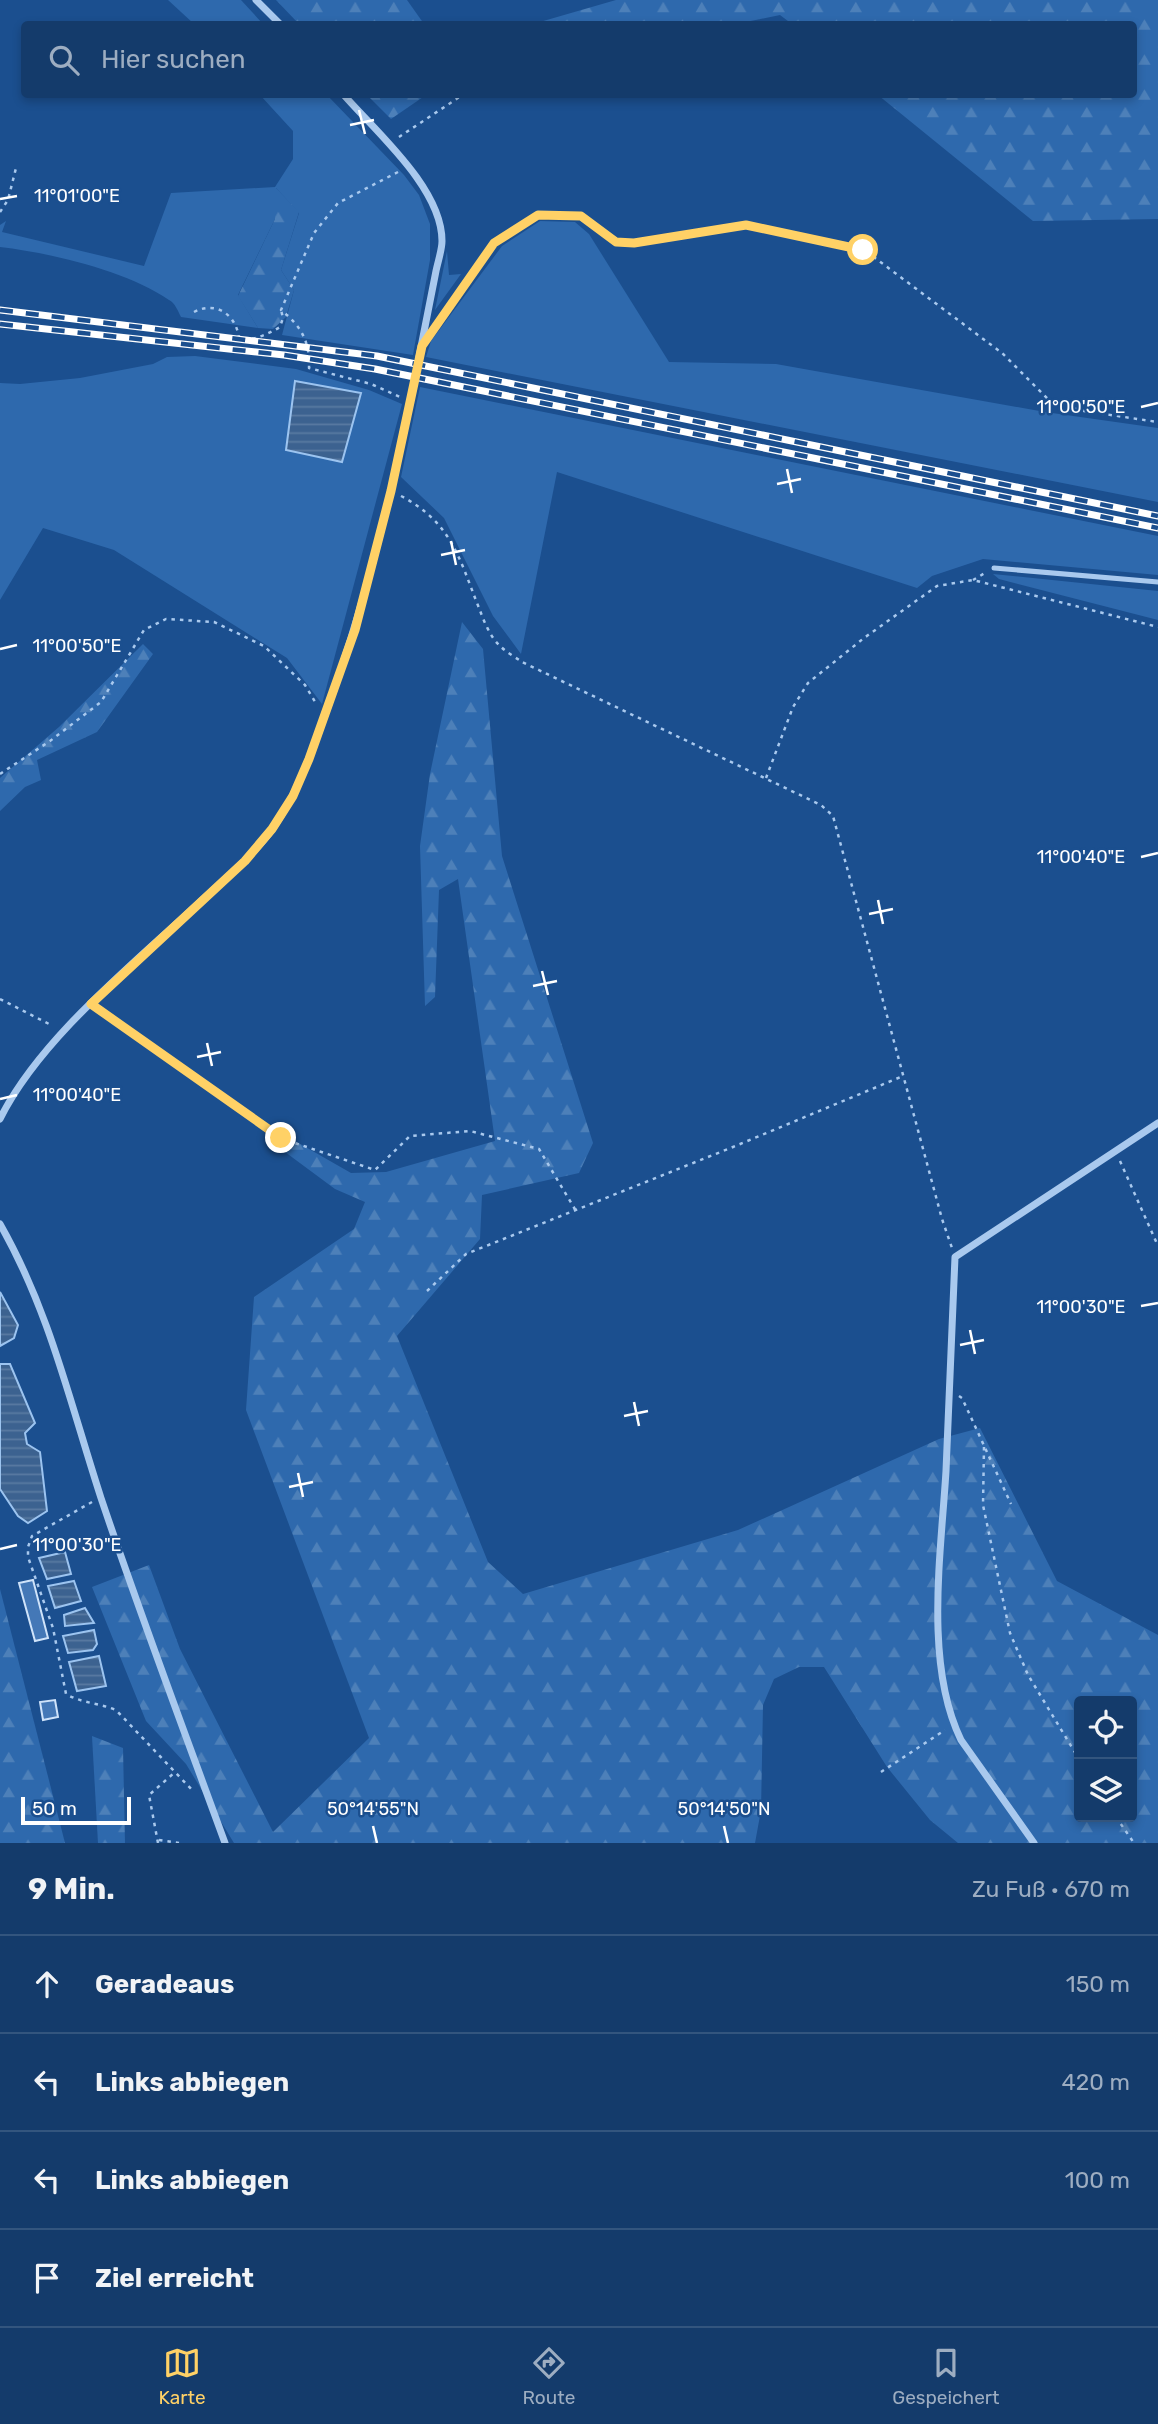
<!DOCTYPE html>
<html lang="de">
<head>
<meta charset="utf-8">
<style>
  body { margin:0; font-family:Rubik,sans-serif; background:#1d4271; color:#f1f3f6 }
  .controls { position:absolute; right:21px; bottom:21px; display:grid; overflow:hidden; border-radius:7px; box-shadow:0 4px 10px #0003 }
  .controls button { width:63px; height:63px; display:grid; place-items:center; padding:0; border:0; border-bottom:2px solid #33557e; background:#143b6b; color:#f1f3f6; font:35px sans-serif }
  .scale { position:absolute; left:21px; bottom:18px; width:110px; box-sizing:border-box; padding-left:7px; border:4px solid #fff; border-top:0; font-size:19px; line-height:24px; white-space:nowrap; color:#fff; -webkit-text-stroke:5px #1b4f8f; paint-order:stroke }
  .stop { position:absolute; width:21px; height:21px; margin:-16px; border:5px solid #ffd166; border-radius:50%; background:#fff }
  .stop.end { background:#ffd166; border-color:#fff; box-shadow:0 2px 7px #0008 }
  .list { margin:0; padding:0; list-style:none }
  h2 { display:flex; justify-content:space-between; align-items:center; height:91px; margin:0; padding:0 28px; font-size:30px }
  h2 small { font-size:23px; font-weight:400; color:#9dadc1 }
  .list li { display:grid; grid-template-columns:46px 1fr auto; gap:21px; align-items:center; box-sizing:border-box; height:98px; padding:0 28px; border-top:2px solid #33557e }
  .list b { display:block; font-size:26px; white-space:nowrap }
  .list em { font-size:23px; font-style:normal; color:#9dadc1 }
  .icon { flex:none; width:38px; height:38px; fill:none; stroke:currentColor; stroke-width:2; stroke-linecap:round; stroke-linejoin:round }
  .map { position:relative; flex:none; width:1158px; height:1843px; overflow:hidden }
  .search { position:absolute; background:#143b6b; box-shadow:0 4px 10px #0003; left:21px; right:21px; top:21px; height:77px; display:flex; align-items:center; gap:18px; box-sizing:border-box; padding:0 24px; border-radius:7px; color:#9dadc1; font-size:26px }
  .sheet { height:483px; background:#143b6b }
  nav { display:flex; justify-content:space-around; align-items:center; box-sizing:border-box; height:98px; border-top:2px solid #33557e; background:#143b6b; font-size:19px; color:#9dadc1 }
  nav a { display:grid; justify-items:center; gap:4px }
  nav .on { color:#ffd166 }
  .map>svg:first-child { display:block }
  .grass { fill:#2e69ad }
  .forest { fill:url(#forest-firs); fill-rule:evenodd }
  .water { fill:url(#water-rules); stroke:#9cc4f0; stroke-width:2 }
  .building { fill:#4478b7; stroke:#cfe3fa; stroke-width:2 }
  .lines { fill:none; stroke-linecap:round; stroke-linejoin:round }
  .path { stroke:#a9c9ee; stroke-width:2.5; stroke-dasharray:3.5 5; stroke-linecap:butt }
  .lane { stroke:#a9c9ee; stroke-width:5 }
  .street { stroke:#a9c9ee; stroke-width:7 }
  .rail-casing { stroke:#fff; stroke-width:7 }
  .rail { stroke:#1b4f8f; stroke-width:4.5; stroke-dasharray:13; stroke-linecap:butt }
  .route { stroke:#ffd166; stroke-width:9 }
  .ticks { fill:none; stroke:#fff; stroke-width:2.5 }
  .ticks-label { font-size:18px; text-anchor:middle; fill:#fff; stroke:#1b4f8f; stroke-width:5; stroke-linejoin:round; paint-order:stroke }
</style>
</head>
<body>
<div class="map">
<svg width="1158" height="1843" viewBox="0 0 1158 1843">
  <defs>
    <pattern id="forest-firs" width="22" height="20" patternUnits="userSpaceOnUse" patternTransform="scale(1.75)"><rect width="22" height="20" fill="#2e69ad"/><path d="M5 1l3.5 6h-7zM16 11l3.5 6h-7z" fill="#4d80b9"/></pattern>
    <pattern id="water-rules" width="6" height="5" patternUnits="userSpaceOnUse" patternTransform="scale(1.75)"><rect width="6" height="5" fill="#3c6290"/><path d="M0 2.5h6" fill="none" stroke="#597aa1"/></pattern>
  </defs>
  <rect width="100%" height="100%" fill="#1b4f8f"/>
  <g class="grass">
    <path d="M168 0H241L263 24H194Z"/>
    <path d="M260 95H327L404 175 419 195 430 224V260L413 355 282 335 294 290 281 270 299 213 276 188 275 219 238 295 258 328 181 317C178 311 175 303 169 300 127 271 51 253 0 247V225L6 221 2 232 144 266 171 193 275 187 293 159V131Z"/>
    <path d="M540 221 575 222 589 234 669 362 776 364 1045 412 1158 428V502L426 357 431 341 502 246Z"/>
    <path d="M447 251 449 275 461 274 435 310Z"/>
    <path d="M195 356 296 369 369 390 402 404 322 704 287 658 114 550 43 528 0 600V383L20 384 80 378 153 364 167 357Z"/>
    <path d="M420 387 1158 536V575L983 559 932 576 917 588 557 472 521 654 493 616 444 518 401 477Z"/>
    <path d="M993 574 1158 591V620L999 579Z"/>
  </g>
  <g class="forest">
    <path d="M276 0H407L424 24H299Z"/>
    <path d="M616 0H1158V219L1033 221 878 95 1134 94V24H792L780 15 736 24H533Z"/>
    <path d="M367 95H426L391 119Z"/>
    <path d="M275 187 299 212 281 270 294 290 286 317 273 329 258 328 238 296 275 219Z"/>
    <path d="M462 622 483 649 502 856 593 1143 579 1173 482 1195 480 1239 397 1336 488 1562 523 1594 738 1530 939 1439 980 1428 1057 1581 1158 1635V1843H958L930 1820 887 1767 824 1667H799L774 1679 763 1705 761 1810 755 1843H234L186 1764 146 1721 92 1587 149 1565 180 1649 273 1832 369 1738 246 1410 254 1297 354 1229 365 1202 335 1189 281 1149 288 1137 351 1173 386 1172 495 1141 458 879 439 890 435 997 425 1006 420 846 430 774ZM1079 1701H1132V1817H1079Z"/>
    <path d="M143 644 153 654 97 732 37 760 41 780 25 787 0 811V778L59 727Z"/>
    <path d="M0 1589 65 1843H0Z"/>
    <path d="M92 1736 123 1748 125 1843H98Z"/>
  </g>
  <g class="water">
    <path d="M295 381 361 393 342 462 286 450Z"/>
    <path d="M0 1292 18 1325 14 1338 0 1346Z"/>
    <path d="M0 1364H10L35 1423 25 1433 27 1444 40 1452 47 1511 28 1523 18 1516 0 1489Z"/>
    <path d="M65 1552 71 1574 47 1579 39 1558Z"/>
    <path d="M74 1581 81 1601 55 1608 48 1586Z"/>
    <path d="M85 1608 94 1623 65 1626 64 1615Z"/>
    <path d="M94 1630 97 1644 93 1650 68 1653 63 1636Z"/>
    <path d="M99 1656 106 1686 77 1691 69 1662Z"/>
  </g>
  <g class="building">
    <path d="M33 1580 48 1638 35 1641 19 1583Z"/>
    <path d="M55 1700 58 1717 43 1720 40 1702Z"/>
  </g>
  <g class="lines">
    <g class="path">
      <path d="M399 137 464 94"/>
      <path d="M398 172 338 203 314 233 281 310C301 326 310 341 309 368L371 384 400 397"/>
      <path d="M0 212 8 200 16 168"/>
      <path d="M194 312C217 300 237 316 239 339 254 341 268 334 280 327L283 318 281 310"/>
      <path d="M437 324 494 243 538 215 581 216 616 242 634 243 746 225 863 249 1002 353 1051 402 1084 411 1158 422"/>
      <path d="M401 496C452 523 459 558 479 608 484 621 490 637 500 646 506 652 515 657 522 662L821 805 833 816 942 1219 952 1248"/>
      <path d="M973 580 985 573"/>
      <path d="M0 774 50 741 101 702 144 630 166 619 214 622 264 646 305 685 317 705"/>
      <path d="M766 778 793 707 808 683 864 638 937 586 973 580 1158 627"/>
      <path d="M0 999 53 1026"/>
      <path d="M99 1010 280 1138 375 1170 410 1136 470 1131 539 1149 576 1211"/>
      <path d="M1120 1161 1158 1246"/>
      <path d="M427 1291 466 1254 733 1147 903 1076"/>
      <path d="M959 1396 962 1398 1011 1504"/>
      <path d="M984 1447 983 1505 1010 1633 1028 1675 1079 1759"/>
      <path d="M92 1502 32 1536 28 1547V1557L53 1628 66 1694C81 1703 99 1703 116 1710L194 1792"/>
      <path d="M881 1772 945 1730"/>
      <path d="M1116 1817 1134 1843"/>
      <path d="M159 1840 179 1843"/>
      <path d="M158 1843 149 1795 174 1773"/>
    </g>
    <path class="lane" d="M994 568 1158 582"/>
    <g class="street">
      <path d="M256 0 280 24"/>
      <path d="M0 1119C40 1038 136 962 202 900 227 877 254 855 274 827 300 789 314 745 330 701 371 586 398 467 421 347 426 322 431 296 436 271 438 261 442 250 442 241 442 188 376 132 343 94"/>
      <path d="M0 1224C50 1312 70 1403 101 1498 140 1614 183 1728 225 1843"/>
      <path d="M1034 1843 961 1740C924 1664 941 1554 946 1471 949 1400 952 1329 955 1257L1158 1123"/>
    </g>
    <g class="rail-casing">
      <g id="rail">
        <path d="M0 310 377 356 1158 516"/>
        <path d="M0 324 284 355 375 369 1158 528"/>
      </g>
    </g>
    <use href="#rail" class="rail"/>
  </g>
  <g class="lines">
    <path class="route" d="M281 1138 91 1004 245 861 272 829 293 796 309 759 355 630 391 491 422 346 494 243 538 215 581 216 616 242 634 243 746 225 863 250"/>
  </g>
  <path class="ticks" d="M359 110 365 134M350 125 374 120M0 199 17 196M1141 407 1158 403M787 469 792 493M777 484 801 479M451 541 456 565M441 555 465 550M0 649 17 645M1141 857 1158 853M878 900 883 924M869 914 893 909M542 971 548 995M533 986 557 981M207 1043 212 1066M197 1057 221 1052M0 1099 17 1095M1141 1306 1158 1303M970 1330 975 1354M960 1345 984 1340M634 1402 639 1426M624 1416 648 1411M298 1473 303 1497M289 1487 313 1482M0 1549 17 1545M373 1826 377 1843M724 1826 728 1843"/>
  <g class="ticks-label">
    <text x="77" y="202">11°01'00"E</text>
    <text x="1081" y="413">11°00'50"E</text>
    <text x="77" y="652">11°00'50"E</text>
    <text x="1081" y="863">11°00'40"E</text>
    <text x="77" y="1101">11°00'40"E</text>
    <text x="1081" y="1313">11°00'30"E</text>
    <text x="77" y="1551">11°00'30"E</text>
    <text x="373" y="1815">50°14'55"N</text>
    <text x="724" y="1815">50°14'50"N</text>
  </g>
</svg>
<div class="controls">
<button><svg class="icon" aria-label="locate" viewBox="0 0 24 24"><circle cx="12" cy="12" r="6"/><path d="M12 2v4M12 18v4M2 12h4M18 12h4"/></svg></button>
<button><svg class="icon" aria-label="layers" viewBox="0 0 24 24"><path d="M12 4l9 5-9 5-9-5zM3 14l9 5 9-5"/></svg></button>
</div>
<div class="scale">50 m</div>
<div class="stop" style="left:863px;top:250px"></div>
<div class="stop end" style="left:281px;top:1138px"></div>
<div class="search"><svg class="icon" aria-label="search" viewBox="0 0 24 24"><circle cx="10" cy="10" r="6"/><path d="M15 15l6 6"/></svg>Hier suchen</div>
</div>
<section class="sheet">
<h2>9 Min.<small>Zu Fuß · 670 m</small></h2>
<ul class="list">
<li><svg class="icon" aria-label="ahead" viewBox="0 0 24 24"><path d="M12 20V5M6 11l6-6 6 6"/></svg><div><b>Geradeaus</b></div><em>150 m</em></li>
<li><svg class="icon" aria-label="left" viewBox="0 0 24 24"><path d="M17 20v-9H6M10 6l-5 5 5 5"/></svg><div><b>Links abbiegen</b></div><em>420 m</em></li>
<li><svg class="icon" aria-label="left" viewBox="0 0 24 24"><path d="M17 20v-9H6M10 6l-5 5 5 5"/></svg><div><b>Links abbiegen</b></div><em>100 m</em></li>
<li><svg class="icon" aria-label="arrive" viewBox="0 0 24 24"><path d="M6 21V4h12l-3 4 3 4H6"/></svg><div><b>Ziel erreicht</b></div></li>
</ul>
</section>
<nav>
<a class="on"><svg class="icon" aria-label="map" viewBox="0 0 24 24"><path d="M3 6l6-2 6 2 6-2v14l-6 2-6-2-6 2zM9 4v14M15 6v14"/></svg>Karte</a>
<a><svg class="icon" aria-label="directions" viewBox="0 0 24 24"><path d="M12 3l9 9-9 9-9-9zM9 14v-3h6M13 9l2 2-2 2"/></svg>Route</a>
<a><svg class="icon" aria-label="saved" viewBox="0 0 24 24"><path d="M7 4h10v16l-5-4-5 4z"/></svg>Gespeichert</a>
</nav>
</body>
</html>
